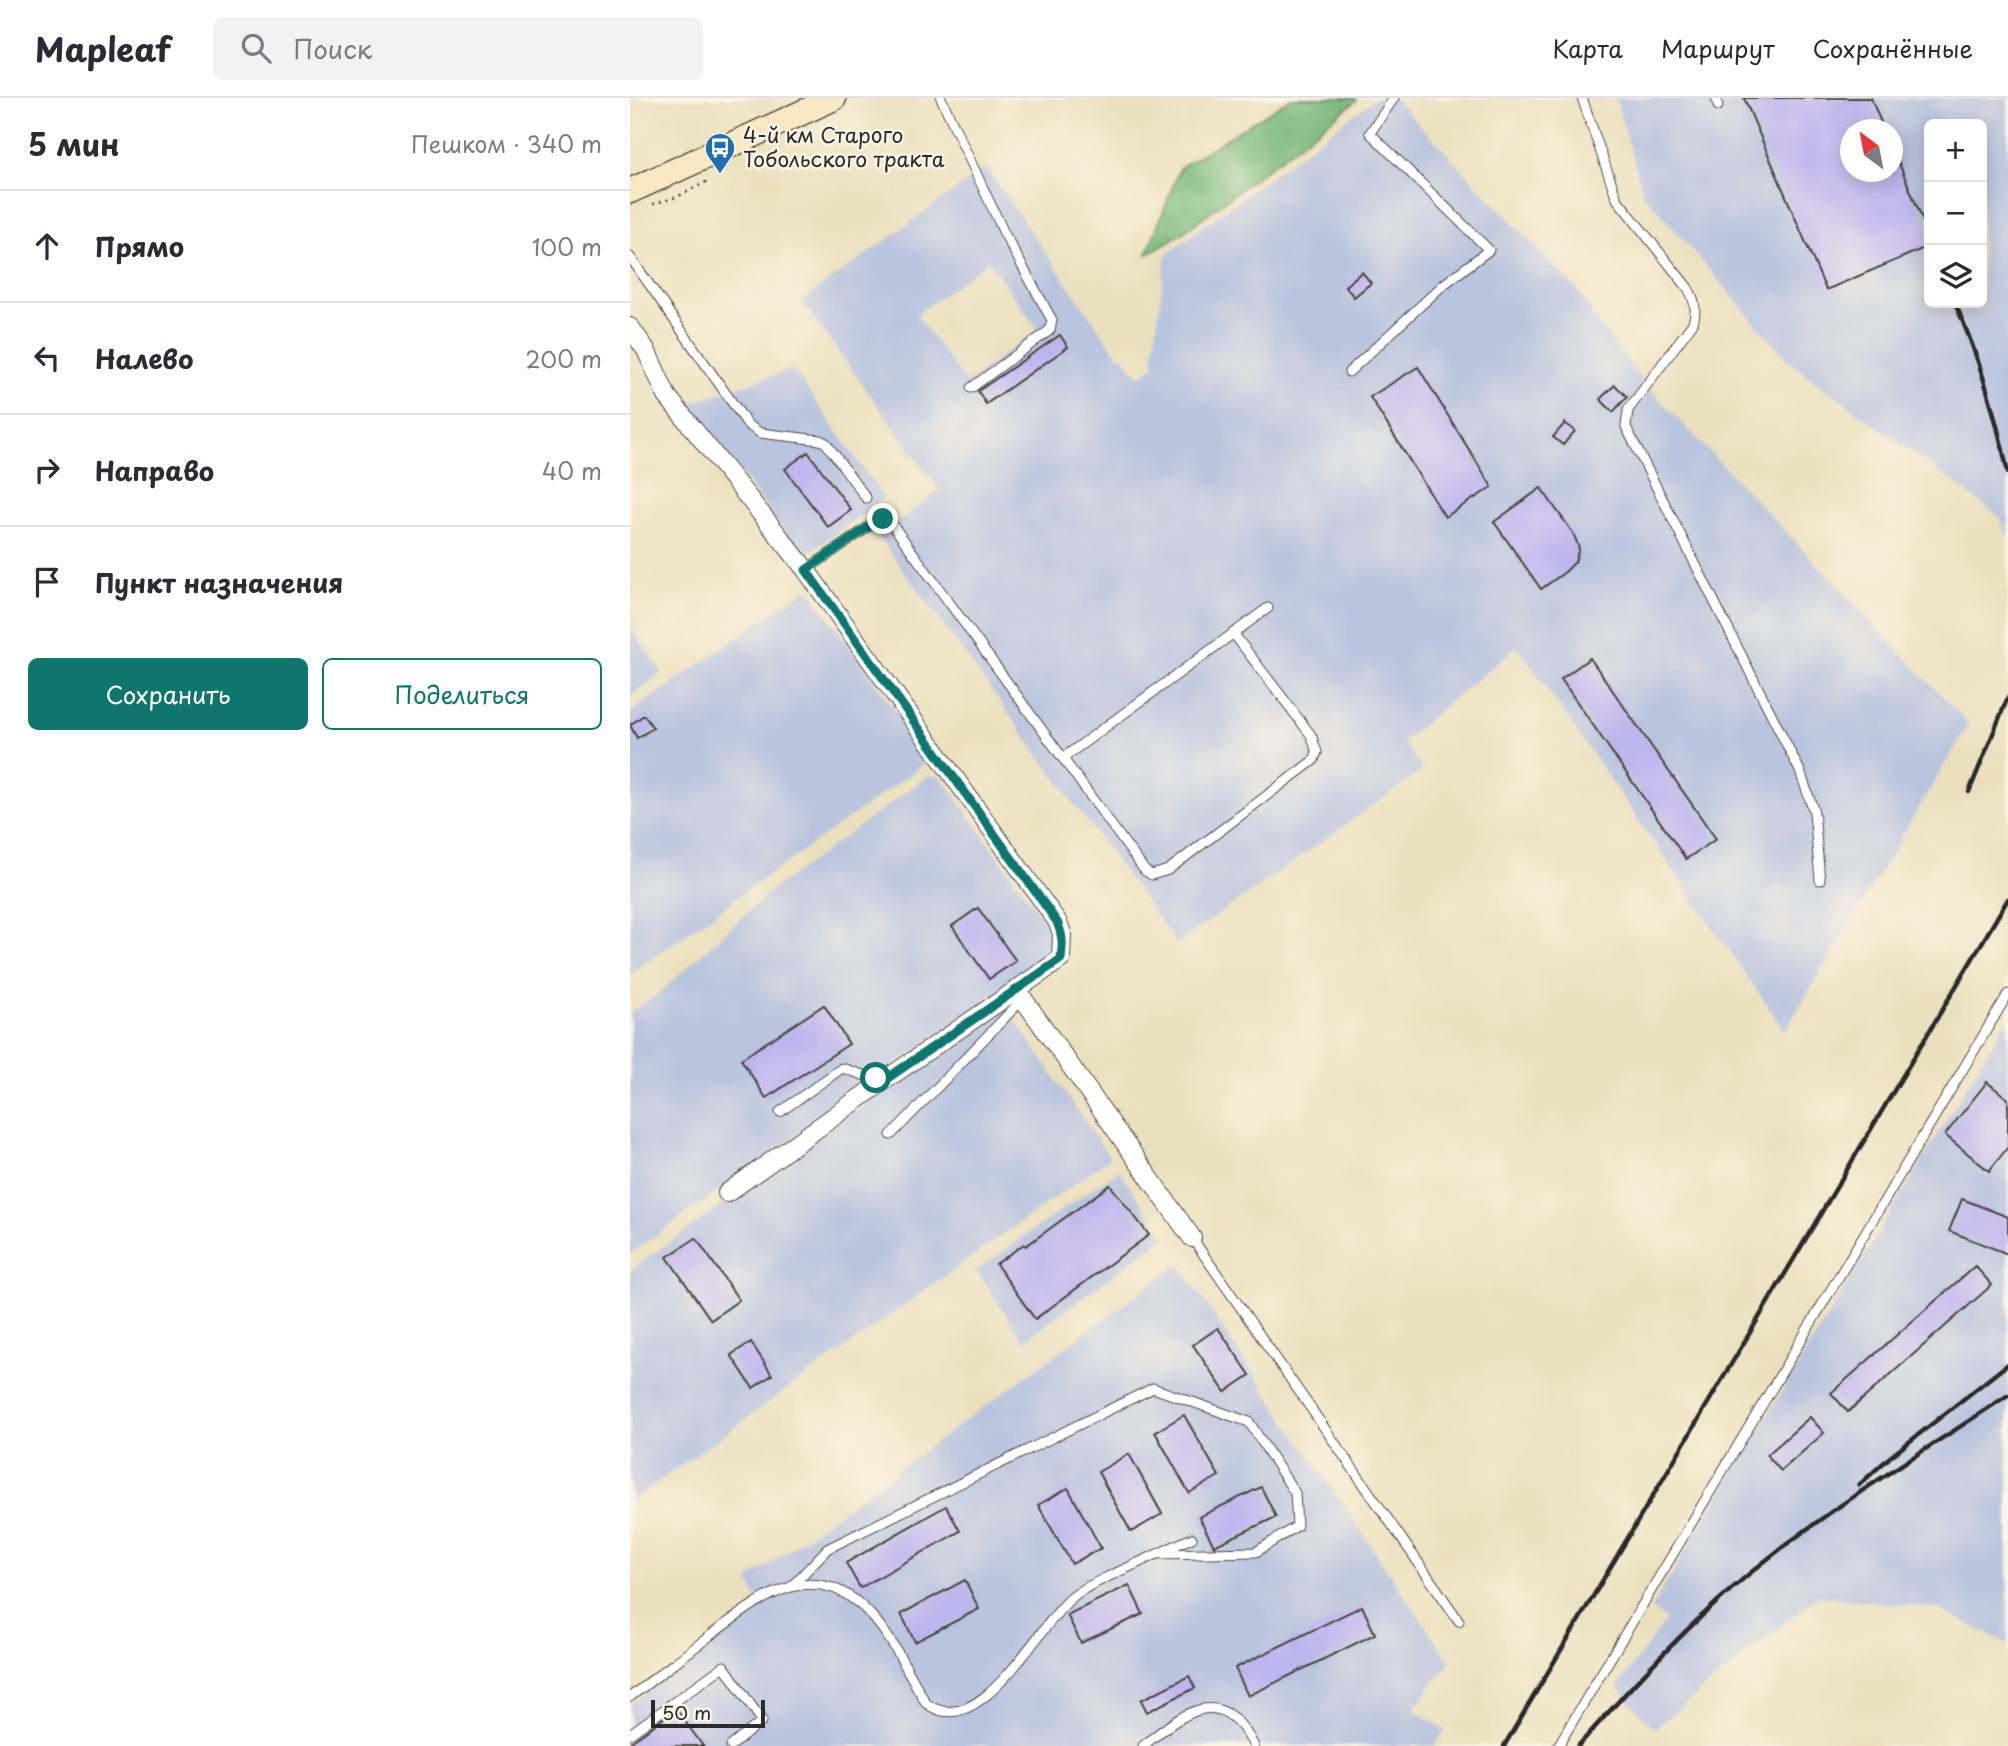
<!DOCTYPE html>
<html lang="ru">
<head>
<meta charset="utf-8">
<style>
  body { margin:0; font-family:"Playpen Sans",sans-serif; background:#f2f2f3; color:#2b2b33 }
  .controls { position:absolute; right:21px; top:21px; display:grid; overflow:hidden; border-radius:10px; box-shadow:0 4px 18px #0003 }
  .controls button { width:63px; height:63px; display:grid; place-items:center; padding:0; border:0; border-bottom:2px solid #e1e1e2; background:#fff; color:#2b2b33; font:35px sans-serif }
  .compass { position:absolute; left:1210px; top:21px; width:63px; height:63px; border-radius:50%; background:#fff; box-shadow:0 4px 18px #0003; rotate:328deg }
  .scale { position:absolute; left:21px; bottom:18px; width:114px; box-sizing:border-box; padding-left:7px; border:4px solid #2b2b2b; border-top:0; font-size:19px; line-height:24px; white-space:nowrap; color:#2b2b2b; -webkit-text-stroke:5px #fcf5e5; paint-order:stroke }
  .stop { position:absolute; width:21px; height:21px; margin:-16px; border:5px solid #0f766e; border-radius:50%; background:#fff }
  .stop.end { background:#0f766e; border-color:#fff; box-shadow:0 2px 7px #0008 }
  .list { margin:0; padding:0; list-style:none }
  h2 { display:flex; justify-content:space-between; align-items:center; height:91px; margin:0; padding:0 28px; font-size:30px }
  h2 small { font-size:23px; font-weight:400; color:#7c7c81 }
  .list li { display:grid; grid-template-columns:46px 1fr auto; gap:21px; align-items:center; box-sizing:border-box; height:112px; padding:0 28px; border-top:2px solid #e1e1e2 }
  .list b { display:block; font-size:26px; white-space:nowrap }
  .list em { font-size:23px; font-style:normal; color:#7c7c81 }
  .actions { display:flex; gap:14px; padding:21px 28px }
  .actions a { flex:1; padding:16px 0; border:2px solid #0f766e; border-radius:10px; text-align:center; font-size:24px; color:#0f766e }
  .actions .main { background:#0f766e; color:#fff }
  .icon { flex:none; width:38px; height:38px; fill:none; stroke:currentColor; stroke-width:2; stroke-linecap:round; stroke-linejoin:round }
  .map { position:relative; flex:none; width:1378px; height:1648px; overflow:hidden }
  header { display:flex; align-items:center; gap:42px; box-sizing:border-box; height:98px; padding:0 35px; background:#fff; border-bottom:2px solid #e1e1e2 }
  header strong { font-size:33px }
  nav { display:flex; gap:38px; margin-inline-start:auto; font-size:24px }
  .search { width:490px; height:63px; background:#f2f2f3; display:flex; align-items:center; gap:18px; box-sizing:border-box; padding:0 24px; border-radius:10px; color:#7c7c81; font-size:26px }
  main { display:flex }
  aside { flex:1; background:#fff }
  .map>svg:first-child { display:block }
  .industrial { fill:#b9c4de; fill-rule:evenodd }
  .forest { fill:#76b779; stroke:#507152; stroke-width:2 }
  .building { fill:#bdb5ee }
  .lines { fill:none; stroke-linecap:round; stroke-linejoin:round }
  .lane-casing { stroke:#484641; stroke-width:11 }
  .street-casing { stroke:#484641; stroke-width:20 }
  .secondary-casing { stroke:#484641; stroke-width:27 }
  .path { stroke:#484641; stroke-width:2.5; stroke-dasharray:2 5; stroke-linecap:butt }
  .lane { stroke:#fff; stroke-width:9 }
  .street { stroke:#fff; stroke-width:18 }
  .secondary { stroke:#fae7c3; stroke-width:24 }
  .rail { stroke:#2b2b2b; stroke-width:4.5 }
  .route { stroke:#0f766e; stroke-width:9 }
  .labels { text-anchor:middle; stroke-width:5; stroke-linejoin:round; paint-order:stroke }
  .poi-label { font-size:21px; fill:#2b2b2b; stroke:#fcf5e5; text-anchor:start }
</style>
</head>
<body>
<header>
<strong>Mapleaf</strong>
<div class="search"><svg class="icon" aria-label="search" viewBox="0 0 24 24"><circle cx="10" cy="10" r="6"/><path d="M15 15l6 6"/></svg>Поиск</div>
<nav><a>Карта</a><a>Маршрут</a><a>Сохранённые</a></nav>
</header>
<main>
<aside>
<h2>5 мин<small>Пешком · 340 m</small></h2>
<ul class="list">
<li><svg class="icon" aria-label="ahead" viewBox="0 0 24 24"><path d="M12 20V5M6 11l6-6 6 6"/></svg><div><b>Прямо</b></div><em>100 m</em></li>
<li><svg class="icon" aria-label="left" viewBox="0 0 24 24"><path d="M17 20v-9H6M10 6l-5 5 5 5"/></svg><div><b>Налево</b></div><em>200 m</em></li>
<li><svg class="icon" aria-label="right" viewBox="0 0 24 24"><path d="M7 20v-9h11M14 6l5 5-5 5"/></svg><div><b>Направо</b></div><em>40 m</em></li>
<li><svg class="icon" aria-label="arrive" viewBox="0 0 24 24"><path d="M6 21V4h12l-3 4 3 4H6"/></svg><div><b>Пункт назначения</b></div></li>
</ul>
<div class="actions"><a class="main">Сохранить</a><a>Поделиться</a></div>
</aside>
<div class="map">
<svg width="1378" height="1648" viewBox="0 0 1378 1648">
  <rect width="100%" height="100%" fill="#fcf5e5"/>
  <filter id="ink" filterUnits="userSpaceOnUse"><feTurbulence type="fractalNoise" baseFrequency=".0143" numOctaves="2"/><feDisplacementMap in="SourceGraphic" scale="14" xChannelSelector="R" yChannelSelector="G"/><feConvolveMatrix kernelMatrix="1 2 1 2 8 2 1 2 1" color-interpolation-filters="sRGB"/></filter>
  <filter id="wash" filterUnits="userSpaceOnUse"><feTurbulence type="fractalNoise" baseFrequency=".00686" numOctaves="4" result="noise"/><feDisplacementMap in="SourceGraphic" scale="28" xChannelSelector="R" yChannelSelector="G"/><feGaussianBlur stdDeviation="1.57" result="paint"/><feColorMatrix in="noise" values="0 0 0 0 0 0 0 0 0 0 0 0 0 0 0 0 0 1.4 0 .05"/><feComposite in="paint" operator="in"/></filter>
  <g filter="url(#wash)">
    <rect width="100%" height="100%" fill="#ebe0bd"/>
    <g class="industrial">
      <path d="M746 0H764L949 194 971 230 1016 287 1339 626 1155 933 887 548 773 643 793 672 547 846 249 439 310 392 171 203 356 70 489 259 492 257 509 279 525 268 523 259 536 156ZM358 163 408 231 336 285 286 217Z"/>
      <path d="M985 0H1378V441L1370 419 1158 263 1013 95ZM1299 26H1352V205H1299ZM1220 32H1262V74H1220Z"/>
      <path d="M163 271 254 400 173 459 59 305Z"/>
      <path d="M178 490 297 657 293 667 0 876V615Z"/>
      <path d="M0 529 32 575 0 598Z"/>
      <path d="M298 678 311 679 421 832 424 844 420 856 0 1156V914L28 896 138 795Z"/>
      <path d="M375 907 480 1060 0 1404V1172Z"/>
      <path d="M1378 920V1546L1308 1511 1188 1498 1024 1631 987 1589 1036 1522 1021 1510Z"/>
      <path d="M489 1072 534 1139 394 1243 346 1172Z"/>
      <path d="M549 1166 820 1564 784 1611 815 1632 805 1648H0V1606L130 1512 119 1481Z"/>
    </g>
    <path class="forest" d="M661 0H725L726 3 551 136 517 156 550 70Z"/>
    <g id="blocks">
      <g class="building">
        <path d="M1114 0H1241L1254 32H1221V74H1263V51L1299 137V148L1196 192Z"/>
        <path d="M732 174 741 185 724 199 715 188Z"/>
        <path d="M430 237 438 249 356 306 348 293Z"/>
        <path d="M788 269 862 389 815 419 740 299Z"/>
        <path d="M985 287 997 299 983 314 970 301Z"/>
        <path d="M935 325 945 333 933 347 923 339Z"/>
        <path d="M178 354 221 412 198 429 155 371Z"/>
        <path d="M911 390 943 435 949 450 945 464 935 474 911 491 864 424Z"/>
        <path d="M960 560 1086 741 1056 761 931 581Z"/>
        <path d="M14 617 23 630 7 640 0 627Z"/>
        <path d="M348 810 386 863 359 881 322 828Z"/>
        <path d="M194 907 219 946 136 1000 111 961Z"/>
        <path d="M1357 984 1378 1001V1049L1359 1073 1315 1037Z"/>
        <path d="M480 1087 519 1137 405 1221 366 1166 394 1146 396 1148Z"/>
        <path d="M1332 1101 1378 1119V1156L1319 1133Z"/>
        <path d="M66 1140 109 1202 81 1222 37 1159Z"/>
        <path d="M1345 1168 1362 1187 1218 1314 1201 1295Z"/>
        <path d="M588 1230 620 1277 595 1294 563 1247Z"/>
        <path d="M121 1244 142 1277 123 1290 101 1257Z"/>
        <path d="M554 1317 589 1378 559 1395 525 1334Z"/>
        <path d="M1180 1319 1194 1335 1151 1373 1137 1357Z"/>
        <path d="M499 1356 532 1416 501 1434 468 1374Z"/>
        <path d="M631 1389 646 1419 584 1448 569 1419Z"/>
        <path d="M438 1390 471 1450 442 1466 408 1407Z"/>
        <path d="M316 1408 330 1433 230 1490 216 1465Z"/>
        <path d="M335 1482 349 1511 285 1544 271 1516Z"/>
        <path d="M499 1487 513 1516 451 1545 437 1517Z"/>
        <path d="M732 1508 745 1536 618 1598 605 1570Z"/>
        <path d="M559 1578 565 1590 517 1614 511 1602Z"/>
        <path d="M46 1611 73 1648H0V1645Z"/>
      </g>
    </g>
  </g>
  <g filter="url(#ink)">
    <use href="#blocks" fill-opacity="0" stroke="#484641" stroke-width="2"/>
    <g class="lines">
      <g class="lane-casing">
        <g id="lane">
          <path d="M311 0 374 135 422 222 420 232 341 290"/>
          <path d="M952 0 987 101 1058 190C1065 203 1067 212 1063 225L998 312 996 329 1170 673 1184 714 1190 782"/>
          <path d="M1086 0 1088 8"/>
          <path d="M0 159 118 327 130 335 190 342 196 345 236 400"/>
          <path d="M719 274 813 187 859 152 740 35 764 0"/>
          <path d="M176 472 247 423 259 422 515 773 522 777 538 772 684 662 687 654 681 637 603 535"/>
          <path d="M433 660 638 510"/>
          <path d="M150 1014 212 970 251 983"/>
          <path d="M261 1037 393 901"/>
          <path d="M562 1140 829 1523"/>
          <path d="M162 1488 197 1451 523 1290 619 1324 665 1395 667 1428 626 1454 528 1456"/>
          <path d="M0 1599C27 1578 54 1558 81 1537 131 1500 183 1456 239 1515 263 1540 278 1575 296 1605 350 1648 411 1521 445 1497 458 1487 474 1481 488 1474 513 1463 537 1451 562 1440"/>
          <path d="M0 1636 94 1568 132 1623 101 1648"/>
          <path d="M513 1648C555 1613 592 1585 624 1648"/>
          <path d="M928 1648 1378 896"/>
        </g>
      </g>
      <g class="street-casing">
        <g id="street">
          <path d="M0 229 16 252 37 298 176 472 427 823 432 835 431 861 252 984 97 1095"/>
          <path d="M387 892 562 1140"/>
        </g>
      </g>
      <g class="secondary-casing">
        <path id="secondary" d="M0 93 204 0"/>
      </g>
      <path class="path" d="M23 106 47 99 80 82"/>
      <use href="#lane" class="lane"/>
      <use href="#street" class="street"/>
      <use href="#secondary" class="secondary"/>
      <g class="rail">
        <path d="M1325 205C1350 261 1365 315 1378 375"/>
        <path d="M1339 694 1378 599"/>
        <path d="M1229 1387 1260 1359 1378 1266"/>
        <path d="M874 1648 1378 801"/>
        <path d="M948 1648C993 1598 1038 1548 1088 1503 1173 1425 1283 1361 1378 1297"/>
      </g>
    </g>
  </g>
  <g class="lines" filter="url(#ink)">
    <path class="route" d="M246 980 252 984 431 861C433 846 433 837 427 824L176 472 247 423 253 421"/>
  </g>
  <defs>
    <g id="bus-pin" transform="scale(1.575)"><path d="M0 17L-7.5 6A9.5 9.5 0 1 1 7.5 6Z" fill="#1f6fb2" stroke="#fcf5e5"/><path d="M-5-6H5V4H4V6H2V4H-2V6H-4V4H-5ZM-3.5-4V0h7V-4ZM-3.5 1.2v1.5H-2V1.2ZM2 1.2v1.5H3.5V1.2Z" fill="#fff"/></g>
  </defs>
  <g fill-rule="evenodd">
    <use href="#bus-pin" x="90" y="50"/>
  </g>
  <g class="labels">
    <g class="poi-label">
      <text x="113" y="45">4-й км Старого<tspan x="113" dy="24">Тобольского тракта</tspan></text>
    </g>
  </g>
</svg>
<div class="controls">
<button>+</button>
<button>−</button>
<button><svg class="icon" aria-label="layers" viewBox="0 0 24 24"><path d="M12 4l9 5-9 5-9-5zM3 14l9 5 9-5"/></svg></button>
</div>
<svg class="compass" viewBox="-18 -18 36 36"><path d="M0-13l5 13h-10z" fill="#e53935"/><path d="M0 13l5-13h-10z" fill="#7c7c81"/></svg>
<div class="scale">50 m</div>
<div class="stop" style="left:246px;top:980px"></div>
<div class="stop end" style="left:253px;top:421px"></div>
</div>
</main>
</body>
</html>
